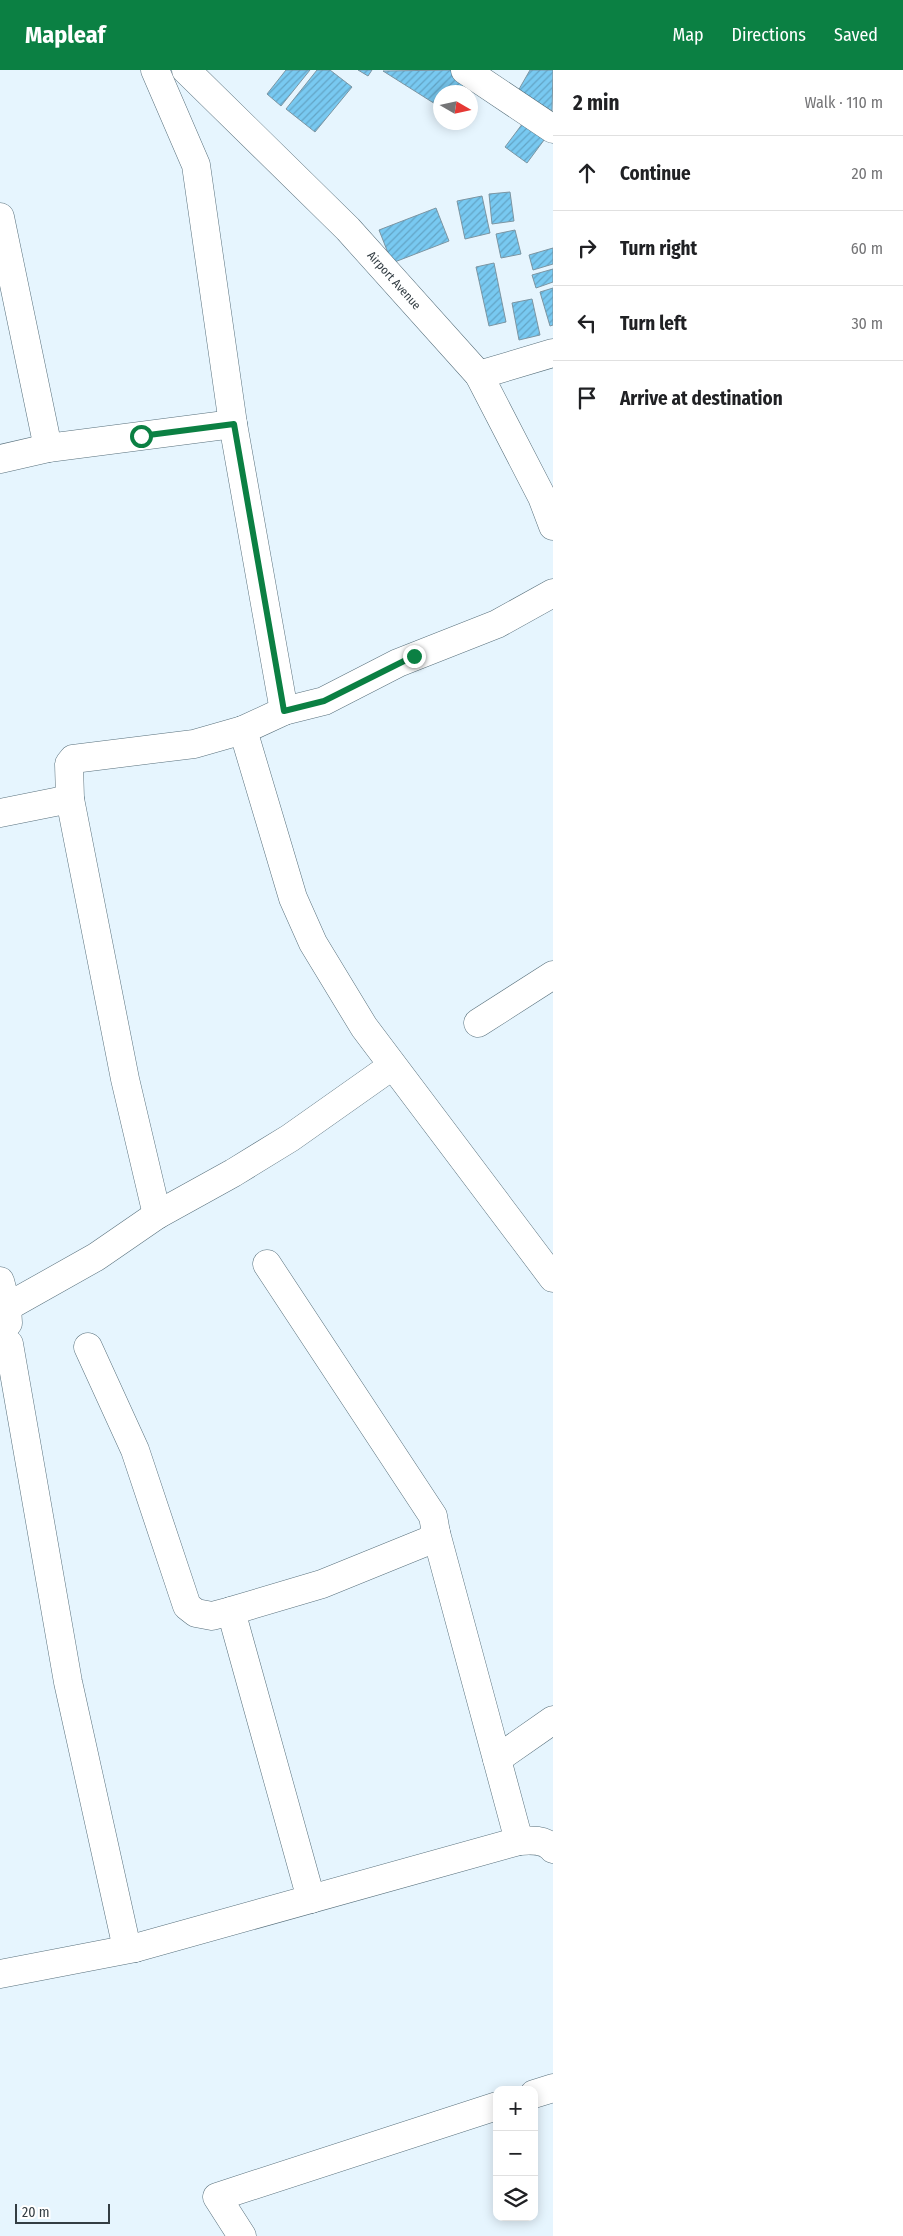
<!DOCTYPE html>
<html lang="en">
<head>
<meta charset="utf-8">
<style>
  body { margin:0; font-family:"Fira Sans Condensed",sans-serif; background:#f6f6f6; color:#202124 }
  .controls { position:absolute; right:15px; bottom:15px; display:grid; overflow:hidden; border-radius:10px; box-shadow:0 2px 12px #0003 }
  .controls button { width:45px; height:45px; display:grid; place-items:center; padding:0; border:0; border-bottom:1px solid #e0e0e0; background:#fff; color:#202124; font:25px sans-serif }
  .compass { position:absolute; left:433px; top:15px; width:45px; height:45px; border-radius:50%; background:#fff; box-shadow:0 2px 12px #0003; rotate:99deg }
  .scale { position:absolute; left:15px; bottom:12px; width:95px; box-sizing:border-box; padding-left:5px; border:2px solid #333d43; border-top:0; font-size:14px; line-height:18px; white-space:nowrap; color:#333d43; -webkit-text-stroke:4px #fff; paint-order:stroke }
  .stop { position:absolute; width:15px; height:15px; margin:-11px; border:4px solid #0b8043; border-radius:50%; background:#fff }
  .stop.end { background:#0b8043; border-color:#fff; box-shadow:0 1px 5px #0008 }
  .list { margin:0; padding:0; list-style:none }
  h2 { display:flex; justify-content:space-between; align-items:center; height:65px; margin:0; padding:0 20px; font-size:21px }
  h2 small { font-size:16px; font-weight:400; color:#757577 }
  .list li { display:grid; grid-template-columns:32px 1fr auto; gap:15px; align-items:center; box-sizing:border-box; height:75px; padding:0 20px; border-top:1px solid #e0e0e0 }
  .list b { display:block; font-size:19px; white-space:nowrap }
  .list em { font-size:16px; font-style:normal; color:#757577 }
  .icon { flex:none; width:28px; height:28px; fill:none; stroke:currentColor; stroke-width:2; stroke-linecap:round; stroke-linejoin:round }
  .map { position:relative; flex:none; width:553px; height:2166px; overflow:hidden }
  header { display:flex; align-items:center; gap:30px; box-sizing:border-box; height:70px; padding:0 25px; background:#0b8043; color:#fff }
  header strong { font-size:24px }
  nav { display:flex; gap:28px; margin-inline-start:auto; font-size:18px }
  main { display:flex }
  aside { flex:1; background:#fff }
  .map>svg:first-child { display:block }
  .building { fill:url(#building-hatch); stroke:#7c95a2 }
  .lines { fill:none; stroke-linecap:round; stroke-linejoin:round }
  .minor-casing { stroke:#58707c; stroke-width:29 }
  .minor { stroke:#fff; stroke-width:28 }
  .route { stroke:#0b8043; stroke-width:6 }
  .labels { text-anchor:middle; stroke-width:4; stroke-linejoin:round; paint-order:stroke }
  .street-label { font-size:12px; fill:#333d43; stroke:#fff }
</style>
</head>
<body>
<header>
<strong>Mapleaf</strong>
<nav><a>Map</a><a>Directions</a><a>Saved</a></nav>
</header>
<main>
<div class="map">
<svg width="553" height="2166" viewBox="0 0 553 2166">
  <defs>
    <pattern id="building-hatch" width="6" height="6" patternUnits="userSpaceOnUse" patternTransform="scale(1.25)"><rect width="6" height="6" fill="#78c9f1"/><path d="M-1 1l2-2M0 6l6-6M5 7l2-2" fill="none" stroke="#63a4c5"/></pattern>
  </defs>
  <rect width="100%" height="100%" fill="#e6f5fe"/>
  <g class="building">
    <path d="M286 0H310L281 36 267 24Z"/>
    <path d="M317 0H330L352 17 315 62 286 39Z"/>
    <path d="M358 0H372L368 6Z"/>
    <path d="M453 0 468 9 459 22H440V37L383 1Z"/>
    <path d="M530 0H553L552 41 518 21Z"/>
    <path d="M526 49 547 66 527 93 505 77Z"/>
    <path d="M510 122 514 151 492 154 489 124Z"/>
    <path d="M482 126 490 163 465 169 457 131Z"/>
    <path d="M436 138 449 171 392 193 379 160Z"/>
    <path d="M515 160 521 184 501 188 496 164Z"/>
    <path d="M553 178V194L533 200 529 185Z"/>
    <path d="M494 193 506 252 489 256 476 197Z"/>
    <path d="M553 199V212L536 218 532 205Z"/>
    <path d="M553 218V255L550 256 540 222Z"/>
    <path d="M532 229 540 265 519 270 512 233Z"/>
  </g>
  <g class="lines">
    <g class="minor-casing">
      <g id="minor">
        <path d="M155 0 196 95 233 354 284 641"/>
        <path id="s1" d="M186 0 348 159 479 305 542 427 553 456"/>
        <path d="M465 0 553 59"/>
        <path d="M0 147 48 378"/>
        <path d="M479 305 553 283"/>
        <path d="M0 389 48 378 233 354"/>
        <path d="M243 660 293 828 313 873 364 957 553 1208"/>
        <path d="M0 743 70 729"/>
        <path d="M478 953 553 905"/>
        <path d="M157 1145 125 1009 70 729 69 694 73 689 194 674 243 660 284 641 324 631 398 593 497 554 553 523"/>
        <path d="M0 1211 7 1237 8 1253"/>
        <path d="M7 1237 96 1187 157 1145 233 1103 290 1068 392 996"/>
        <path d="M9 1274 68 1612 126 1874 135 1878 519 1771C531 1770 545 1769 553 1779"/>
        <path d="M88 1277 135 1380 187 1536 196 1543 212 1546 231 1541 322 1514 428 1471 436 1463 433 1446 267 1194"/>
        <path d="M436 1463 519 1771"/>
        <path d="M231 1541 311 1829"/>
        <path d="M497 1689 553 1650"/>
        <path d="M0 1904 135 1878"/>
        <path d="M534 2024 553 2018"/>
        <path d="M242 2166 217 2127 497 2036"/>
      </g>
    </g>
    <use href="#minor" class="minor"/>
  </g>
  <g class="lines">
    <path class="route" d="M141 366 234 354 284 641 324 631 414 586"/>
  </g>
  <g class="labels">
    <g class="street-label">
      <text dy="4" stroke="none"><textPath href="#s1" startOffset="296">Airport Avenue</textPath></text>
    </g>
  </g>
</svg>
<div class="controls">
<button>+</button>
<button>−</button>
<button><svg class="icon" aria-label="layers" viewBox="0 0 24 24"><path d="M12 4l9 5-9 5-9-5zM3 14l9 5 9-5"/></svg></button>
</div>
<svg class="compass" viewBox="-18 -18 36 36"><path d="M0-13l5 13h-10z" fill="#e53935"/><path d="M0 13l5-13h-10z" fill="#757577"/></svg>
<div class="scale">20 m</div>
<div class="stop" style="left:141px;top:366px"></div>
<div class="stop end" style="left:414px;top:586px"></div>
</div>
<aside>
<h2>2 min<small>Walk · 110 m</small></h2>
<ul class="list">
<li><svg class="icon" aria-label="ahead" viewBox="0 0 24 24"><path d="M12 20V5M6 11l6-6 6 6"/></svg><div><b>Continue</b></div><em>20 m</em></li>
<li><svg class="icon" aria-label="right" viewBox="0 0 24 24"><path d="M7 20v-9h11M14 6l5 5-5 5"/></svg><div><b>Turn right</b></div><em>60 m</em></li>
<li><svg class="icon" aria-label="left" viewBox="0 0 24 24"><path d="M17 20v-9H6M10 6l-5 5 5 5"/></svg><div><b>Turn left</b></div><em>30 m</em></li>
<li><svg class="icon" aria-label="arrive" viewBox="0 0 24 24"><path d="M6 21V4h12l-3 4 3 4H6"/></svg><div><b>Arrive at destination</b></div></li>
</ul>
</aside>
</main>
</body>
</html>
